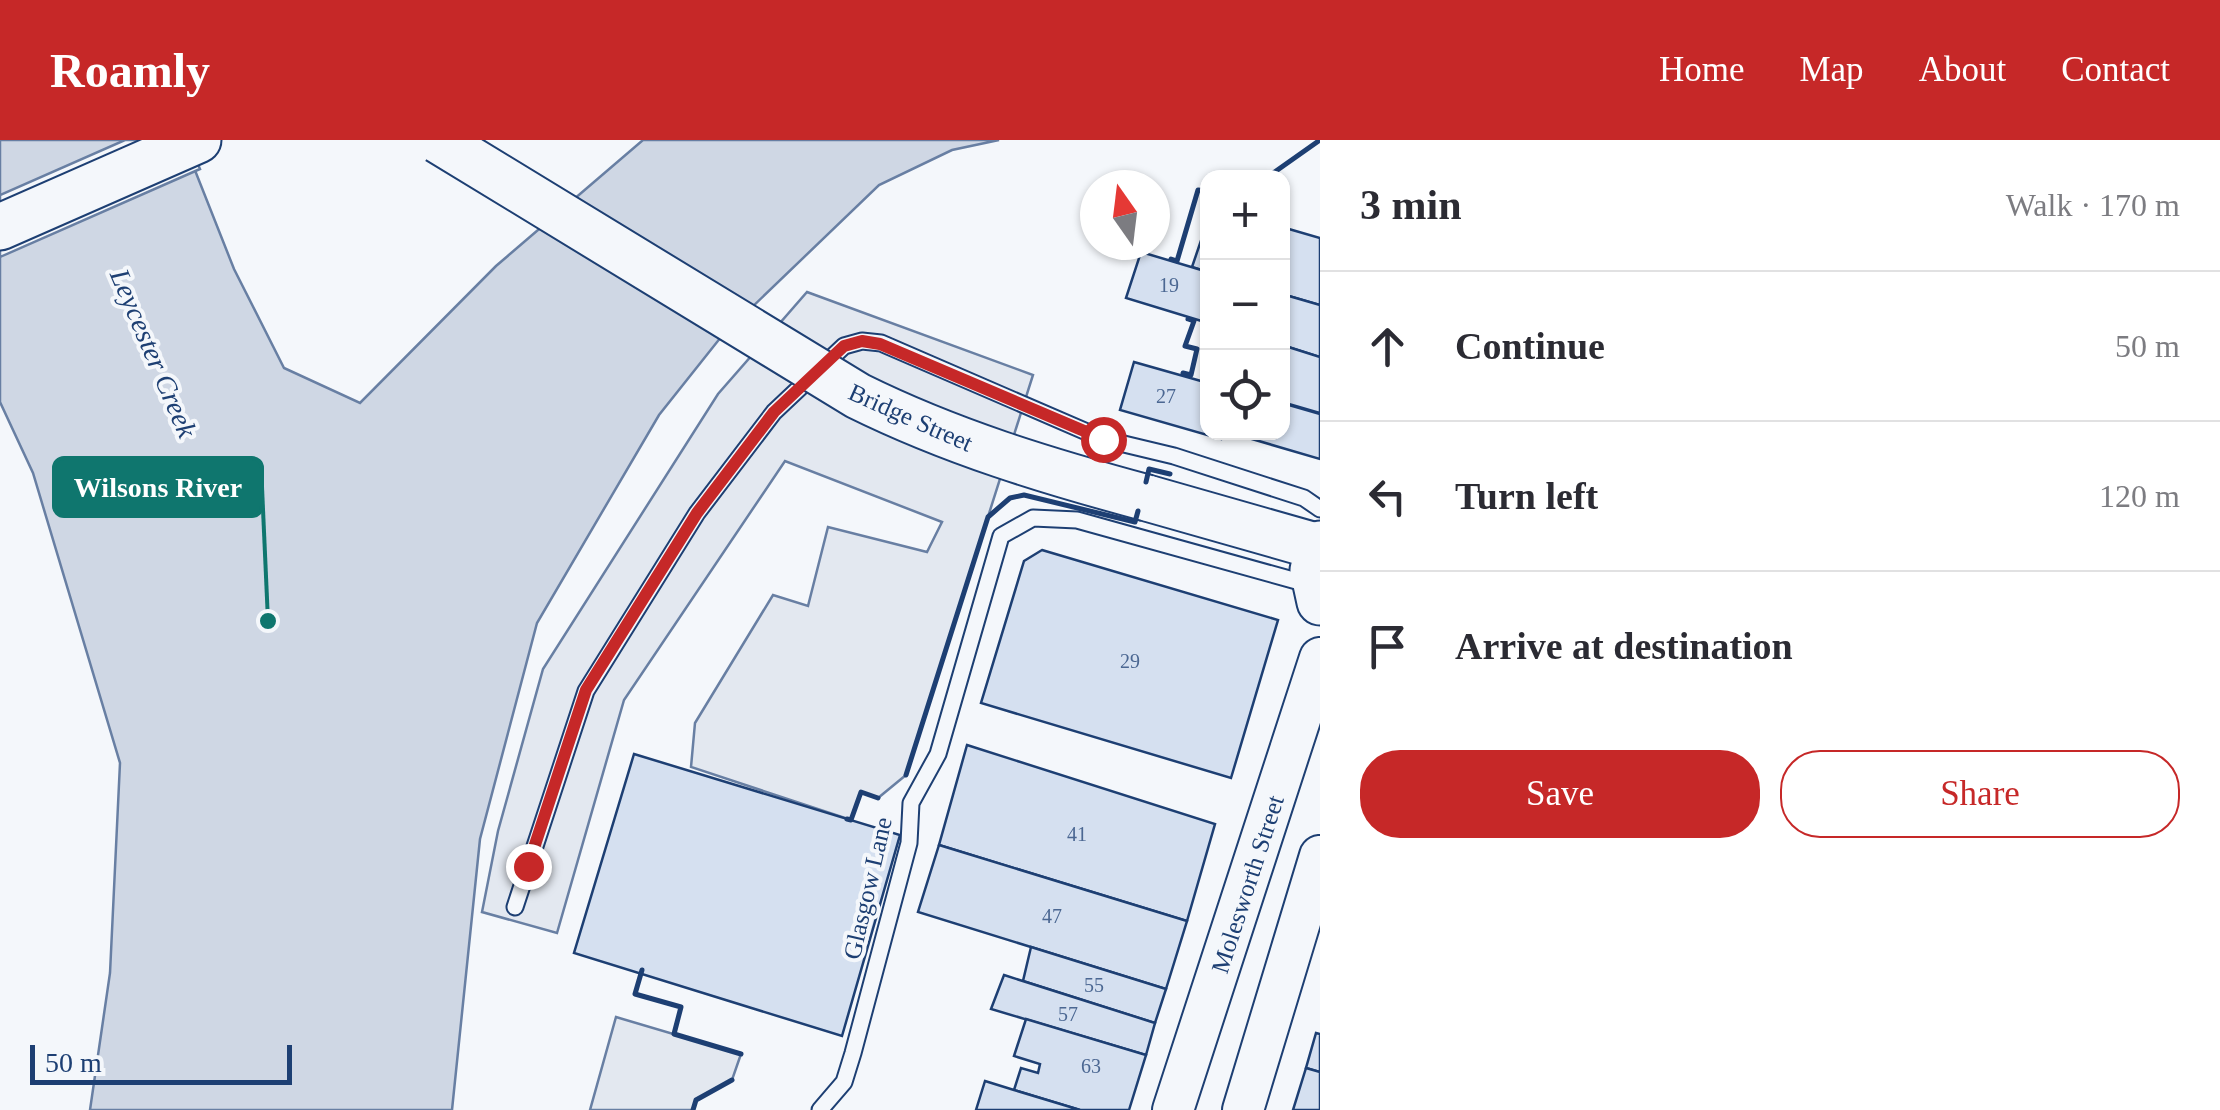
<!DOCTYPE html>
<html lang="en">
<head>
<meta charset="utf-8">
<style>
  body { margin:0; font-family:"Times New Roman",serif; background:#f2f2f3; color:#2b2b33 }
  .controls { position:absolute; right:30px; top:30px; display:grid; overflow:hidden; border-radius:20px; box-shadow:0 2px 8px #0004 }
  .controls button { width:90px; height:90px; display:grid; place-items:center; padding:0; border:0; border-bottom:2px solid #e1e1e2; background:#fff; color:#2b2b33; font:50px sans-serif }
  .compass { position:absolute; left:1080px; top:30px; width:90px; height:90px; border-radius:50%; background:#fff; box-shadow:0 2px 8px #0004; rotate:346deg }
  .scale { position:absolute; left:30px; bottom:25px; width:262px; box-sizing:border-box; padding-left:10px; border:5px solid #1d3f73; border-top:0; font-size:28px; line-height:35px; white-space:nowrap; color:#1d3f73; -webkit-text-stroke:8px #f4f7fb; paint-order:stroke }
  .stop { position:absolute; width:30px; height:30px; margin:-22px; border:8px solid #c62828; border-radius:50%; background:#fff }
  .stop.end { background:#c62828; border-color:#fff; box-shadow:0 2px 10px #0008 }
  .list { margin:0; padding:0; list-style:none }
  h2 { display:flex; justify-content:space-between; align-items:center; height:130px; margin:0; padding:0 40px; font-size:42px }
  h2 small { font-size:32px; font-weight:400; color:#7c7c81 }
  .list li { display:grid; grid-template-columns:65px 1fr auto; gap:30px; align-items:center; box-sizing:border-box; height:150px; padding:0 40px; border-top:2px solid #e1e1e2 }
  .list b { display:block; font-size:38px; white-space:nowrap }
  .list em { font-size:32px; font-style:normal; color:#7c7c81 }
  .actions { display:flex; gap:20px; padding:30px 40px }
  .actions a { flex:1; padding:22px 0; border:2px solid #c62828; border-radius:40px; text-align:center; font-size:35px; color:#c62828 }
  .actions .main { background:#c62828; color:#fff }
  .icon { flex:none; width:55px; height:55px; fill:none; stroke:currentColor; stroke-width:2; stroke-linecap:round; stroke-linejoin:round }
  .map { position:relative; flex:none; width:1320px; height:970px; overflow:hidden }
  header { display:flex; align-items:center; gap:60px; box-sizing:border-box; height:140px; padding:0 50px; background:#c62828; color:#fff }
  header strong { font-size:48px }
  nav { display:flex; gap:55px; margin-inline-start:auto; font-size:35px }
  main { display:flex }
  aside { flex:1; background:#fff }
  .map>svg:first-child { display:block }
  .parking { fill:#e3e8f0; stroke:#687fa3; stroke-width:2.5 }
  .water { fill:#cfd7e4; stroke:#687fa3; stroke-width:2.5 }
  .pier { fill:#f4f7fb; stroke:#687fa3; stroke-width:2.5 }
  .building { fill:#d5e0f0; stroke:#1d3f73; stroke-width:2.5 }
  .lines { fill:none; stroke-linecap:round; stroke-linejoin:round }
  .service-casing { stroke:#1d3f73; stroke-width:19 }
  .tertiary-casing { stroke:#1d3f73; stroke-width:44 }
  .secondary-casing { stroke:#1d3f73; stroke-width:49 }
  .service { stroke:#f4f7fb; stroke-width:15 }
  .tertiary { stroke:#f4f7fb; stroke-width:40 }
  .secondary { stroke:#f4f7fb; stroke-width:45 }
  .secondary-bridge-casing { stroke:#1d3f73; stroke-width:49; stroke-linecap:butt }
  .secondary-bridge { stroke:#f4f7fb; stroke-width:45 }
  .wall { stroke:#1d3f73; stroke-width:5 }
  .route { stroke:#c62828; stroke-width:12 }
  .labels { text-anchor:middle; stroke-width:8; stroke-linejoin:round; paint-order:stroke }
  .number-label { font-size:20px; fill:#4b6792 }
  .street-label { font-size:25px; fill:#1d3f73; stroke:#f4f7fb }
  .water-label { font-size:28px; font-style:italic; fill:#1d3f73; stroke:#f4f7fb }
  .leader { fill:none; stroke:#0f766e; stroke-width:4 }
  .callout-dot { fill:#0f766e; stroke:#f4f7fb; stroke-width:4 }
  .callout { fill:#0f766e; stroke:#0f766e; stroke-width:4 }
  .callout-label { font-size:28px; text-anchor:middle; font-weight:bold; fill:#fff }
</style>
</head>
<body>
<header>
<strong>Roamly</strong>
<nav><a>Home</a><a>Map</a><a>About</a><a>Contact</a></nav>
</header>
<main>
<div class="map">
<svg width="1320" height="970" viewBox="0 0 1320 970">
  <rect width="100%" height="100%" fill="#f4f7fb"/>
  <g class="parking">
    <path d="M807 152 1033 235 906 635 878 658 861 652 851 680 691 627 695 583 773 455 808 466 828 387 927 412 942 382 785 321 624 560 557 793 482 772 498 691 543 529 718 254Z"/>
    <path d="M616 877 741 914 732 940 696 960 693 970H590Z"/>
  </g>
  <path class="water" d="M0 0H183L234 129 284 228 360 263 496 126 643 0H999L952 10 879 45 721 197 659 275 537 483 480 699 452 970H90L110 833 120 623 33 333 0 262Z"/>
  <path class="pier" d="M125 0H188L200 29 0 117V55Z"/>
  <g class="building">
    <path d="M1208 80V132L1192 127Z"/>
    <path d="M1282 87 1320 98V165L1282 154Z"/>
    <path d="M1141 112 1208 132V183L1126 158Z"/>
    <path d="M1282 154 1320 165V217L1282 205Z"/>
    <path d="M1282 205 1320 217V273L1282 262Z"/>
    <path d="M1134 222 1208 243V292H1222L1221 299 1120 270Z"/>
    <path d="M1282 263 1320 274V319L1228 292H1282Z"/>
    <path d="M1042 410 1278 480 1231 638 981 563 1024 421Z"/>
    <path d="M967 605 1215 684 1187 781 939 705Z"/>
    <path d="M634 614 900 695 842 896 574 813Z"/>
    <path d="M939 705 1187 781 1166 849 918 772Z"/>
    <path d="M1031 807 1166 849 1155 883 1023 841Z"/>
    <path d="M1004 835 1155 883 1146 915 991 869Z"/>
    <path d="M1026 879 1146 915 1129 970H1080L1014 950 1021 928 1038 933 1040 924 1014 916Z"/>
    <path d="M1316 893 1320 894V932L1306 928Z"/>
    <path d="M1306 928 1320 932V970H1293Z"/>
    <path d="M985 941 1014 950 1080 970H976Z"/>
  </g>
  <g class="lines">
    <g class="service-casing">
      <g id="service">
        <path d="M515 767 586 551 697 373 774 272 844 206 862 201 881 203 1103 299 1174 316 1304 358 1320 369"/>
        <path d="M820 970 844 942 853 913 909 703 911 663 938 614 1001 396 1033 378 1077 380 1311 445"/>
      </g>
    </g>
    <g class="tertiary-casing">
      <g id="tertiary">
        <path d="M1173 970 1320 518"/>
        <path d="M1243 970 1320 716"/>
      </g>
    </g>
    <g class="secondary-casing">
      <g id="secondary">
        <path d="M0 87 198 0"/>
        <path d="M1147 358 1319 407"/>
        <path d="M1320 404 1313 430 1320 462"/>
      </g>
    </g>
    <use href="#service" class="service"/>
    <use href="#tertiary" class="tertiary"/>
    <use href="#secondary" class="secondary"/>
    <g class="secondary-bridge-casing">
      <path id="secondary-bridge" d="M438 0 858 256C951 302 1047 331 1147 358"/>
    </g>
    <use href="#secondary-bridge" class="secondary-bridge"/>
    <g class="wall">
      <path d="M1266 38 1320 0"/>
      <path d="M1171 119 1177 121 1198 50 1208 51"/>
      <path d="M1183 233 1191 235 1197 209 1185 206 1194 181 1188 179"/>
      <path d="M1146 342 1149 329 1170 334"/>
      <path d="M906 635 988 377 1010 358 1024 355 1135 382 1138 371"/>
      <path d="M847 679 851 680 861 652 878 658"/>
      <path d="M642 830 635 854 681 867 674 894 741 914"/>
      <path d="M693 970 696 960 732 940"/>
    </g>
  </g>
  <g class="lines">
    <path class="route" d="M528 726 586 550 697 373 774 272 844 206 862 201 880 204 1103 299"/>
  </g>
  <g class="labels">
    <g class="number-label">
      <text x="1169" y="152">19</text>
      <text x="1166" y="263">27</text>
      <text x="1130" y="528">29</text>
      <text x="1077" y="701">41</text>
      <text x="1052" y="783">47</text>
      <text x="1094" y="852">55</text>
      <text x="1068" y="881">57</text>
      <text x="1091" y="933">63</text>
    </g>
    <g class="street-label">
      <text transform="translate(911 277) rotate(24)" y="9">Bridge Street</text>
      <text transform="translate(1247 744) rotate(-72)" y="9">Molesworth Street</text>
      <text transform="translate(867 748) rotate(-77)" y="9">Glasgow Lane</text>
    </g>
    <g class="water-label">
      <text transform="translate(154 213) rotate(67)" y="10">Leycester Creek</text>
    </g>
  </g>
  <path class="leader" d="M268 481L262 347"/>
  <circle class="callout-dot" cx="268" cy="481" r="10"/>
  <rect class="callout" x="54" y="318" width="208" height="58" rx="10"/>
  <g class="callout-label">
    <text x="158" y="357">Wilsons River</text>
  </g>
</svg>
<div class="controls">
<button>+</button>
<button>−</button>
<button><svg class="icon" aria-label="locate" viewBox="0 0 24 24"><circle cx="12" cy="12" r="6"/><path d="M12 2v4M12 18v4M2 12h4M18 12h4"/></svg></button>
</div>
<svg class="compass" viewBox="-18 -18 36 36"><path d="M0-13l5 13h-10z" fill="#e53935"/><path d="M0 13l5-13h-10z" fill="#7c7c81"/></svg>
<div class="scale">50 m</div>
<div class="stop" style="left:1103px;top:299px"></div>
<div class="stop end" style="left:528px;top:726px"></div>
</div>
<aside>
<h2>3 min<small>Walk · 170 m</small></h2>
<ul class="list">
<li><svg class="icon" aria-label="ahead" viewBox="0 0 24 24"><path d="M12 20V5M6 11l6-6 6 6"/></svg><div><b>Continue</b></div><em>50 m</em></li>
<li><svg class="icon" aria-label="left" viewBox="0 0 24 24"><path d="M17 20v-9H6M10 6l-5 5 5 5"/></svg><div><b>Turn left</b></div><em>120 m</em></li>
<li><svg class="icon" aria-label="arrive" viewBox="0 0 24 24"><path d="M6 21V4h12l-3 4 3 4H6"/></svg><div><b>Arrive at destination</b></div></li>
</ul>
<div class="actions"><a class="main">Save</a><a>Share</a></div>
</aside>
</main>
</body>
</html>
